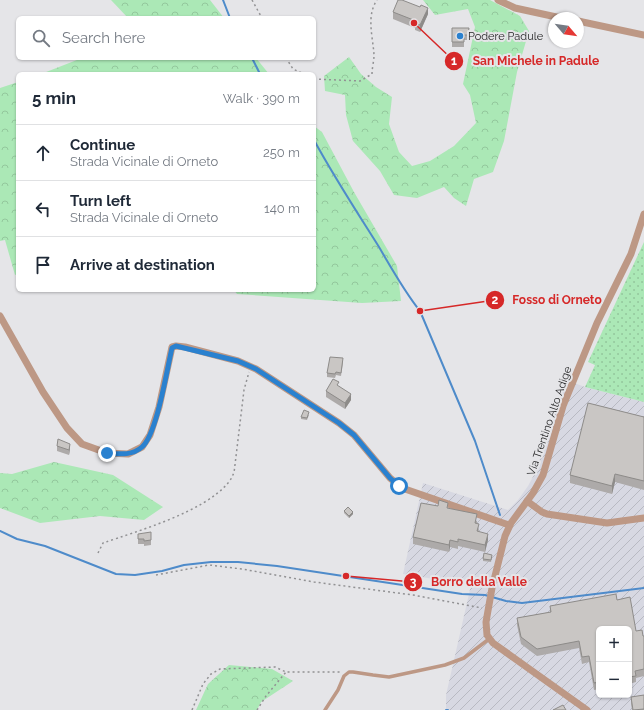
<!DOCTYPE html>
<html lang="en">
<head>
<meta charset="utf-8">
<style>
  body { margin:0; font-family:Raleway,sans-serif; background:#f6f6f7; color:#1f2937 }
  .controls { position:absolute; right:12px; bottom:12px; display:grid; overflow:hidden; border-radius:6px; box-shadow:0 1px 3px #0004 }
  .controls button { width:36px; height:36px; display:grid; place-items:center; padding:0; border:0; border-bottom:1px solid #e0e1e3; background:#fff; color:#1f2937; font:20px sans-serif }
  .compass { position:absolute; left:548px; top:12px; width:36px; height:36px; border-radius:50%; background:#fff; box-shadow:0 1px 3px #0004; rotate:119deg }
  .stop { position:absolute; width:12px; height:12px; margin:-9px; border:3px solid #2a81cf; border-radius:50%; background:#fff }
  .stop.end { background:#2a81cf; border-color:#fff; box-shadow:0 1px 4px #0008 }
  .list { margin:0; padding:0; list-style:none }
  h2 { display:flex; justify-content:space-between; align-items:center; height:52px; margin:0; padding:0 16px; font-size:17px }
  h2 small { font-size:13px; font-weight:400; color:#747a83 }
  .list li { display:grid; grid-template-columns:26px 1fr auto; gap:12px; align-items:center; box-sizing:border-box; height:56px; padding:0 16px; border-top:1px solid #e0e1e3 }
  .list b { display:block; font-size:15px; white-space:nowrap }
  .list p { margin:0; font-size:13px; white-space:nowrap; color:#747a83 }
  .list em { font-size:13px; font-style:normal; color:#747a83 }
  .icon { flex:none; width:22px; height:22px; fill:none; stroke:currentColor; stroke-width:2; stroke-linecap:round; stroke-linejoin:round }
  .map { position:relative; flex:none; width:644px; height:710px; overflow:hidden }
  .search { position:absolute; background:#fff; box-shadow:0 1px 3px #0004; left:16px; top:16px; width:300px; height:44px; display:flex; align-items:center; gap:10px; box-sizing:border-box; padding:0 14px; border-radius:6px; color:#747a83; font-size:15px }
  .panel { position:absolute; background:#fff; box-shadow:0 1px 3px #0004; left:16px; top:72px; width:300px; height:220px; border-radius:6px }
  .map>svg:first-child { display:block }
  .industrial { fill:url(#industrial-furrows); fill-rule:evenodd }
  .grass { fill:url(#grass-dots) }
  .forest { fill:url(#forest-crowns) }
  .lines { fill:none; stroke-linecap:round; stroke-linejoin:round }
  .stream { stroke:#4e8bca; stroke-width:2 }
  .path { stroke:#919193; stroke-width:1.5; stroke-dasharray:2 3; stroke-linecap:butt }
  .service { stroke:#bd9885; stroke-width:3.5 }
  .minor { stroke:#bd9885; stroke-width:7 }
  .wall { fill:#adaaa9 }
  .shaded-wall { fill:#8d8b89 }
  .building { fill:#c9c6c4; stroke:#8d8b89 }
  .route { stroke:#2a81cf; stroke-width:5 }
  .poi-dot { fill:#2a81cf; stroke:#e5e5e8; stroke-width:1.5 }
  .labels { text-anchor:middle; stroke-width:4; stroke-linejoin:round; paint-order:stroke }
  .poi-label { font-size:11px; fill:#242425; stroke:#e5e5e8; text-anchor:start }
  .street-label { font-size:11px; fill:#242425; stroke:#e5e5e8 }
  .leader { fill:none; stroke:#d62828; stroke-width:1.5 }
  .callout-dot { fill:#d62828; stroke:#e5e5e8; stroke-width:1.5 }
  .mark-label { font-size:12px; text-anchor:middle; font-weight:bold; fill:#fff }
  .callout-label { font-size:12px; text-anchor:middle; font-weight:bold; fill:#d62828; stroke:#e5e5e8; stroke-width:4; stroke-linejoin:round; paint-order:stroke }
</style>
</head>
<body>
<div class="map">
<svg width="644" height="710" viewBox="0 0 644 710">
  <defs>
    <pattern id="industrial-furrows" width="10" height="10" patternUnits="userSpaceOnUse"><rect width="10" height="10" fill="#d7d8e2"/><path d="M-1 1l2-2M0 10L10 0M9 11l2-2" fill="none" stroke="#b8b9c2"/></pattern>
    <pattern id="grass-dots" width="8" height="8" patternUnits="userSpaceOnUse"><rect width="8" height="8" fill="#abe8b6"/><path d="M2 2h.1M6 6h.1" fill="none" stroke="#93c79c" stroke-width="1.8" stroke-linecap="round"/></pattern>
    <pattern id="forest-crowns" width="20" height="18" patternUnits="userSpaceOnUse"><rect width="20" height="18" fill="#abe8b6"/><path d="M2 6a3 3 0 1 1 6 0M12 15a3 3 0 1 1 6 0" fill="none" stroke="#93c79c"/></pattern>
  </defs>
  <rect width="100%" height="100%" fill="#e5e5e8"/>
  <path class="industrial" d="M566 380 585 387 644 402V710H446V695L471 585 403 574 423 483 508 510 518 500 528 486 535 473ZM599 629H629V695H599Z"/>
  <path class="grass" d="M644 242V402L585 387 595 365 588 362Z"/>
  <g class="forest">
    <path d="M111 0H210L224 18H128Z"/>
    <path d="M423 0H490L520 16 529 31 517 72 504 141 493 172 474 179 466 206 454 198 444 187 417 198 394 195 380 171 353 141 346 115 345 95 325 91 324 76 349 57 361 74 376 87 392 97 389 124 399 152 412 166 430 161 454 146 476 123 470 95 463 84 475 27 468 9 435 15Z"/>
    <path d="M82 58H256L269 74H41Z"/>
    <path d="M18 82V274L15 275 5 240 0 241V88Z"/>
    <path d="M314 126 322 132 354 192 397 266 401 301 362 303 237 294 234 290H314Z"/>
    <path d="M54 462 113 475 163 507 144 520 100 516 40 523 0 508V473L12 474Z"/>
    <path d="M229 665 272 669 293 681 261 702 257 710H196L208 684Z"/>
  </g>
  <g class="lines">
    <g class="stream">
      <path d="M223 0 230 18"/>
      <path d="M252 58 260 74"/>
      <path d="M314 140C334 177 357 212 379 247 392 269 404 291 420 311L475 441 500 515"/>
      <path d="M0 531 17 539 45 546 116 574 135 575 162 571 184 565 211 562H238L277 566 462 594 485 595 506 601 522 603 644 588"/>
      <path d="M446 710H448"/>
    </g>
    <g class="path">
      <path d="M252 0 262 18"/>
      <path d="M286 58 293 69 304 74"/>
      <path d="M314 79 360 81 372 74C372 68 374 61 374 55 373 37 366 16 377 0"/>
      <path d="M98 553 103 543C138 531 204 512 228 483 231 480 232 476 234 473L244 390 249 372"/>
      <path d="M156 575 209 565 242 569 314 582 413 595 482 608"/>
      <path d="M192 710 203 684 211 674 220 669 275 667 286 672H341"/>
      <path d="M257 710 266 696 286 672"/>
    </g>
    <path class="service" d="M325 710 338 690 344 676 349 672H353L373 675 389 677 445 665 464 658 489 639"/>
    <g class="minor">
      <path d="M498 0 515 8 561 18"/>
      <path d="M578 21 644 35"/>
      <path d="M0 316 43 392 67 428 82 444 107 453 128 454 142 447 150 435 159 407 172 347 176 346 185 347 238 361 256 369 339 423 354 435 390 478 402 488 509 525"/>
      <path d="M527 501 542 512 547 514 607 523 644 518"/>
      <path d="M587 710 493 643 487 635 486 622 492 588 505 536 511 523 533 493 543 475 563 406 597 323 631 254 644 214"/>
    </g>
  </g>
  <g class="wall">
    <path d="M393 12 428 14 420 32 415 30V28L393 19Z"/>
    <path d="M452 28H469L468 40H464V47H452Z"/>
    <path d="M343 362 341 376 336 375 335 378 327 377V373Z"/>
    <path d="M339 386 351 400 345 409 326 397V391Z"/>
    <path d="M309 415 307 420 301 419V417Z"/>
    <path d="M644 417V490L615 482 612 494 570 483V475Z"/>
    <path d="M57 446 70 448 69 455 57 451Z"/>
    <path d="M448 508 477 521V523L479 530 478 532 488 540 485 552 458 546V549L450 547 449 552 413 544V537Z"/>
    <path d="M344 511 353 514 349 518 344 513Z"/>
    <path d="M138 534 151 540V545L144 546V544H138Z"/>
    <path d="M492 557 491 562 483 561V559Z"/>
    <path d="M617 600 636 631 643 636H644V676L636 678V682L629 684V629H599V689L594 690 589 662 582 664 579 648 537 656 521 644 517 625V618L550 612V606Z"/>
    <path d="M644 695V710H632L631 704V697Z"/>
  </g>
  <g class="shaded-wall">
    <path d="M428 8V14L420 32V25Z"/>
    <path d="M351 394V400L345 409V403Z"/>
    <path d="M70 444V448L69 455V450Z"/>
    <path d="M615 474V482L612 494V486Z"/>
    <path d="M353 512V514L349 518V516Z"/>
    <path d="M488 534V540L485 552V545Z"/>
    <path d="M450 540V547L449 552V545Z"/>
  </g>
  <g class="building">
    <path d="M398 0H402L420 7 421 5 428 8 420 25 415 23 416 21 393 12Z"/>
    <path d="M452 28H469L468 35H464V42H452Z"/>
    <path d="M330 357 343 358 341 373 336 372 335 374 327 373Z"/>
    <path d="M333 379 339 382 337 385 351 394 345 403 326 391Z"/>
    <path d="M588 403 644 417V481L615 474 612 486 570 475Z"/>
    <path d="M304 410 309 412 307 418 301 417Z"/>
    <path d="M58 439 70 444 69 450 57 446Z"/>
    <path d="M439 500 448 503 447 508 477 514 475 523 479 524 477 531 488 534 485 545 458 539V542L450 540 449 545 413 537 421 503 438 506Z"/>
    <path d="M348 507 353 512 349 516 344 511Z"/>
    <path d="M151 532V540L144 541V539H138V534Z"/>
    <path d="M484 553 492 555 491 560 483 559Z"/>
    <path d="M616 594 617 600 630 597 636 631 642 630 643 636H644V669L635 671 636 676 629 677V629H599V682L594 683 589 656 582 657 579 641 537 649 521 637 517 618 551 612 550 606Z"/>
    <path d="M644 695V709L633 710 631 697Z"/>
    <path d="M563 705 566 710H553Z"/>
  </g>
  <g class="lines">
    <path class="route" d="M107 453C119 454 132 456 142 447 157 434 167 369 172 348L176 346 238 361 256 369 339 423 354 435 390 478 399 486"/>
  </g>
  <circle class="poi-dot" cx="460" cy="36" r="4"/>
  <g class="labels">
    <g class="poi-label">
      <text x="468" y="40">Podere Padule</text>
    </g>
    <g class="street-label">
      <text transform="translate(549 421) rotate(-71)" y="4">Via Trentino Alto Adige</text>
    </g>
  </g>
  <path class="leader" d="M414 23L454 61M420 311L495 300M346 576L413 582"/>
  <g class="callout-dot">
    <circle cx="414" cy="23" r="4"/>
    <circle cx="420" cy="311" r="4"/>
    <circle cx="346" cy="576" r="4"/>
    <circle cx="454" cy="61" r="10"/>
    <circle cx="495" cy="300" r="10"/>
    <circle cx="413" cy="582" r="10"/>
  </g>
  <g class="mark-label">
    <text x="454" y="65">1</text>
    <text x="495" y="304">2</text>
    <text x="413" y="586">3</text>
  </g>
  <g class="callout-label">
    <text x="536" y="65">San Michele in Padule</text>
    <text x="557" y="304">Fosso di Orneto</text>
    <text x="479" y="586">Borro della Valle</text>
  </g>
</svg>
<div class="controls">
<button>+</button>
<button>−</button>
</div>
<svg class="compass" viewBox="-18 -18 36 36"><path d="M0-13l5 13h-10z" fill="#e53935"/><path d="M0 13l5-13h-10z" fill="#747a83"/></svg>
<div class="stop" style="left:399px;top:486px"></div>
<div class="stop end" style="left:107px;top:453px"></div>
<div class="search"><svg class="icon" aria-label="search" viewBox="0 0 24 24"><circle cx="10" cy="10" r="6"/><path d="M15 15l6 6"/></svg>Search here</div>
<section class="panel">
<h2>5 min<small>Walk · 390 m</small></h2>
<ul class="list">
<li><svg class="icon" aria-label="ahead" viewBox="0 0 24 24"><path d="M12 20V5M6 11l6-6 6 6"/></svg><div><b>Continue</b><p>Strada Vicinale di Orneto</p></div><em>250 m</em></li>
<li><svg class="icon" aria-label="left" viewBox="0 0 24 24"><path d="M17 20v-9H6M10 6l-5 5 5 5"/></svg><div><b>Turn left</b><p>Strada Vicinale di Orneto</p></div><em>140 m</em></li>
<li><svg class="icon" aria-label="arrive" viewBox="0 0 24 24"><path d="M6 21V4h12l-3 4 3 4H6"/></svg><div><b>Arrive at destination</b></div></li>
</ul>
</section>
</div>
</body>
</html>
